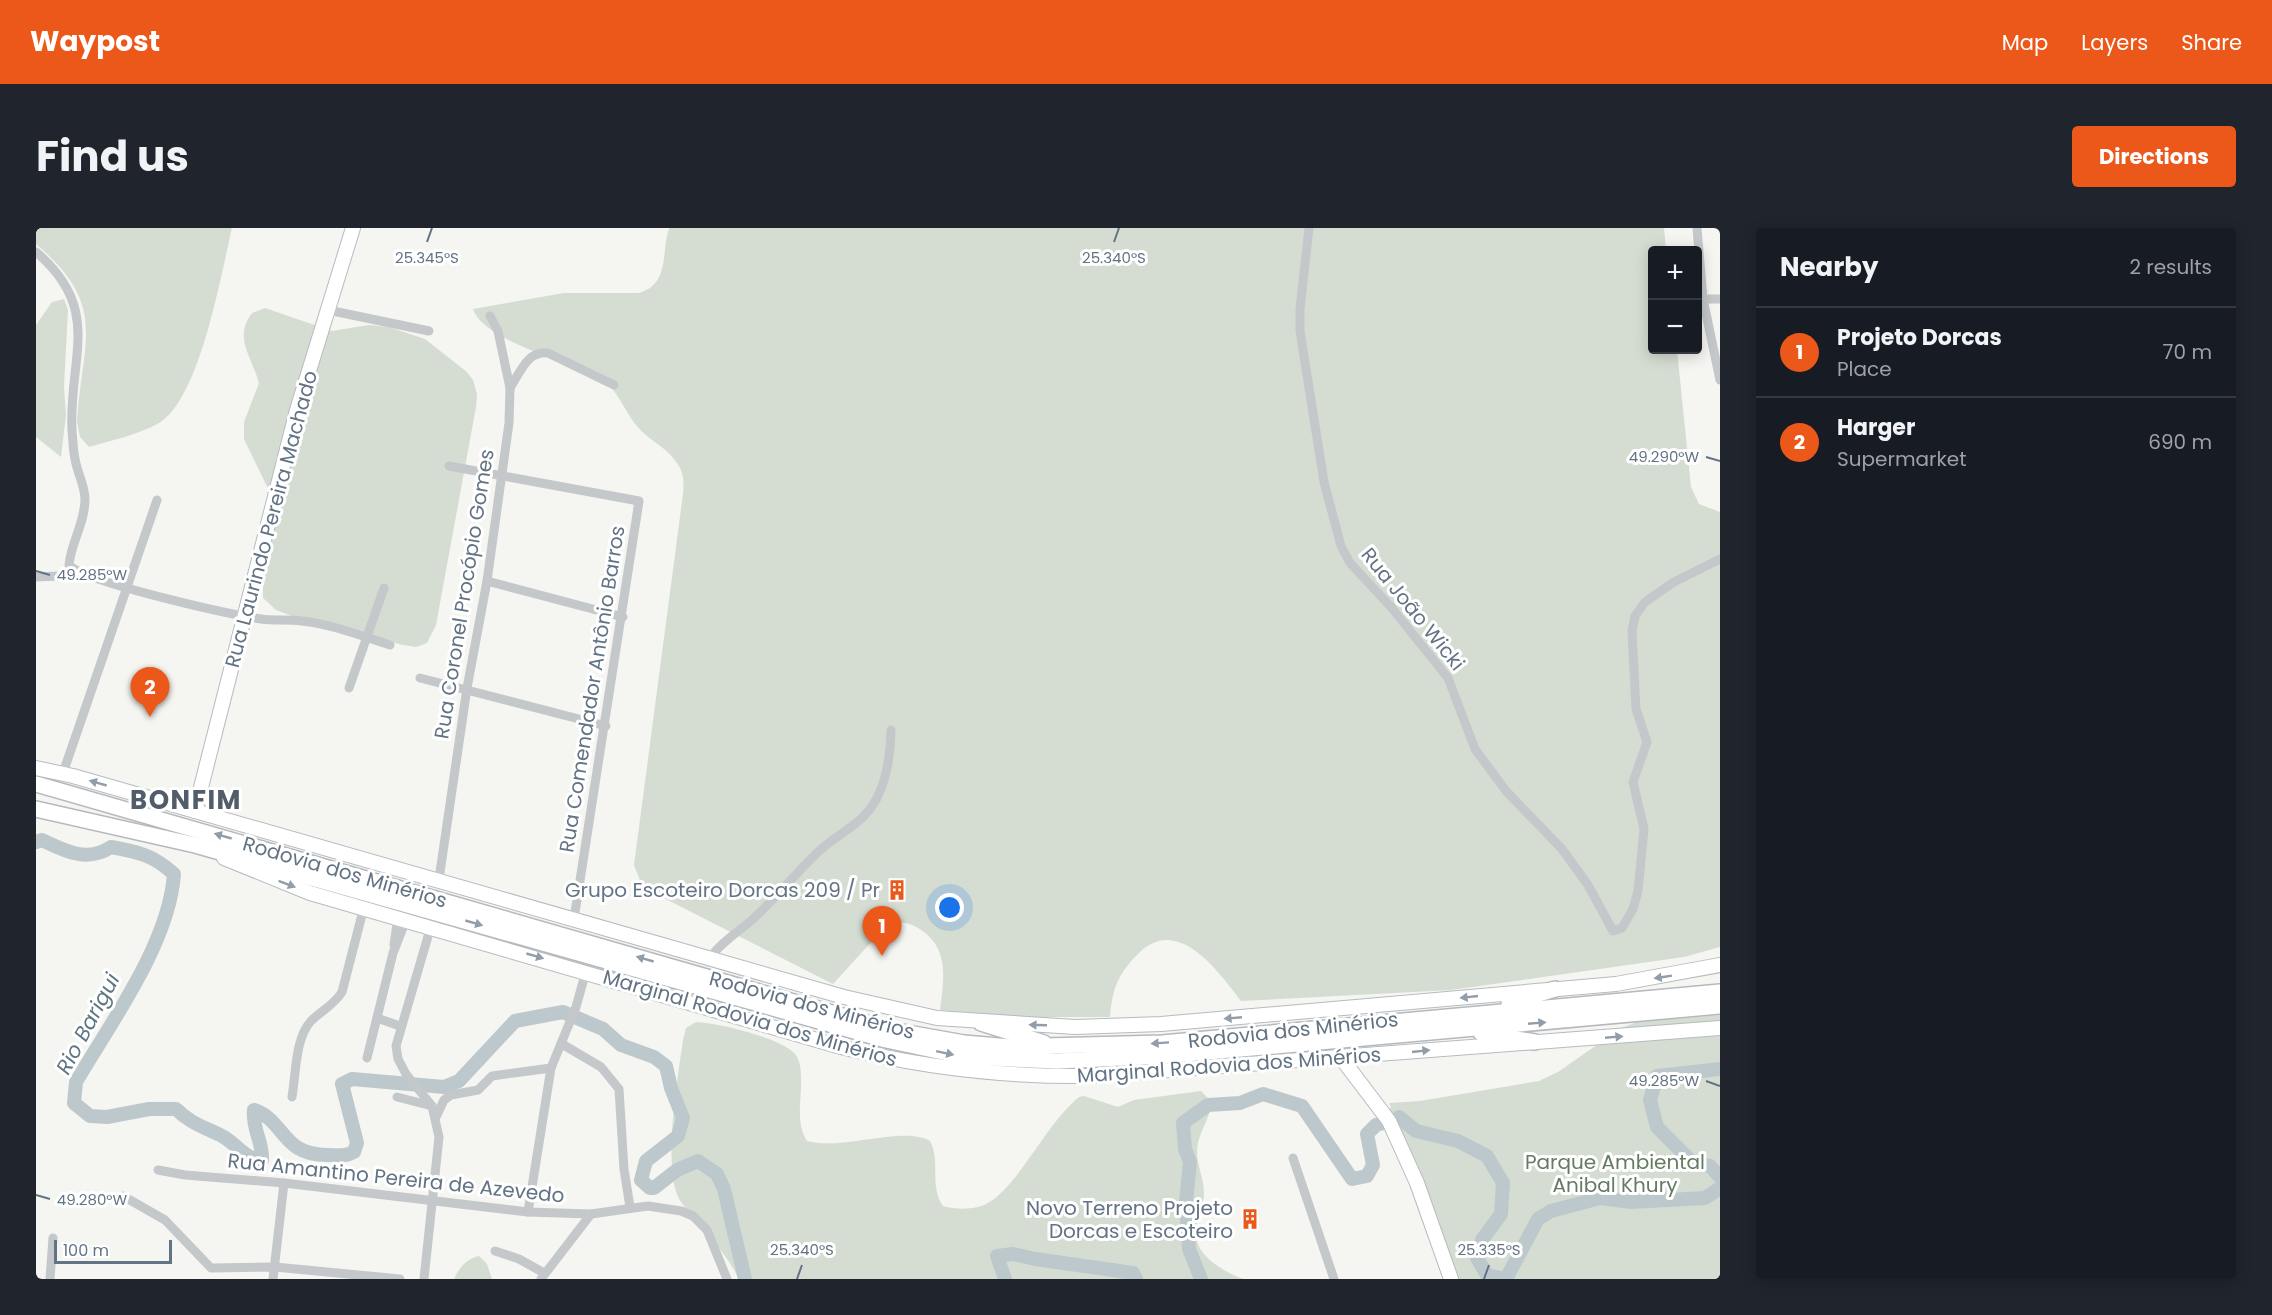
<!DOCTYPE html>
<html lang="en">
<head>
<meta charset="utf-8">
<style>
  body { margin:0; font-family:Poppins,sans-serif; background:#20242c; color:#f1f3f6 }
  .controls { position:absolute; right:18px; top:18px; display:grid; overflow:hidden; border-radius:6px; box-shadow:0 3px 15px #0003 }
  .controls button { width:54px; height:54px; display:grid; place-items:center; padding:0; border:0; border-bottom:2px solid #363941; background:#171b24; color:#f1f3f6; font:30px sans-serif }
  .scale { position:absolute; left:18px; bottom:15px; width:118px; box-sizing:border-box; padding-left:6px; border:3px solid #627384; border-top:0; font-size:16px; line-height:21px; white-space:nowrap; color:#627384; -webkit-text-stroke:4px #fff; paint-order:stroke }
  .you { position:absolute; left:914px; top:680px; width:21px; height:21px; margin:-15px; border:4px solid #fff; border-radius:50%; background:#1a73e8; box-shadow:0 0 0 9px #1a73e833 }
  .badge { display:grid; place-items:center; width:39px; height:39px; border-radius:50%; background:#ec571a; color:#fff; font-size:20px; font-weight:700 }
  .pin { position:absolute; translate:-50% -50px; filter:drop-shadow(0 2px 3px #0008) }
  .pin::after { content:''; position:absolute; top:32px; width:21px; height:18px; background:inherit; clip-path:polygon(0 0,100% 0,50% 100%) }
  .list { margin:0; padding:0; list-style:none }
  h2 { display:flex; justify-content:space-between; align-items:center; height:78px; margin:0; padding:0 24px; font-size:26px }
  h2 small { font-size:20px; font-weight:400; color:#9ea1a6 }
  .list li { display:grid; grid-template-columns:39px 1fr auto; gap:18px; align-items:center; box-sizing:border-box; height:90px; padding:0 24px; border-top:2px solid #363941 }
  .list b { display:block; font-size:22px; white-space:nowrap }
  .list p { margin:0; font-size:20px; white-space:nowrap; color:#9ea1a6 }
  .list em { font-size:20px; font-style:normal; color:#9ea1a6 }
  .map { position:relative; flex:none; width:1684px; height:1051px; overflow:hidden; border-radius:6px }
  header { display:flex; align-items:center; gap:36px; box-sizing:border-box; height:84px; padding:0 30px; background:#ec571a; color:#fff }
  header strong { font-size:28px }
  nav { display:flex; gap:33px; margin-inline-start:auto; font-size:21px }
  .intro { display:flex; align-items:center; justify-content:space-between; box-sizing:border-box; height:144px; padding:0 36px }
  h1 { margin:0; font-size:42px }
  .button { padding:15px 27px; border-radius:6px; background:#ec571a; color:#fff; font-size:21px; font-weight:700 }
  main { display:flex; gap:36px; padding:0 36px }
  aside { flex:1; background:#171b24; border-radius:6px; box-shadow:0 3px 15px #0003 }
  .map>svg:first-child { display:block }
  .green { fill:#d5ddd2 }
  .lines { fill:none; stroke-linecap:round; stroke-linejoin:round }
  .river { stroke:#bdc8cd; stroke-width:14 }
  .secondary-casing { stroke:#b6bbc0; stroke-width:16 }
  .primary-casing { stroke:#b5b9bd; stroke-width:18 }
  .street { stroke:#c4c8cb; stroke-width:9 }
  .secondary { stroke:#fff; stroke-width:14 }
  .primary { stroke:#fff; stroke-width:15 }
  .oneway { fill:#919da9 }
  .ticks { fill:none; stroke:#627384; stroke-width:2 }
  .labels { text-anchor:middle; stroke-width:6; stroke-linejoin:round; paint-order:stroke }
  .street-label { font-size:20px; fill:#627384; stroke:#fff }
  .poi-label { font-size:20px; fill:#627384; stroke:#fff; text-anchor:end }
  .park-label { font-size:20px; fill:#657b62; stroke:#fff }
  .water-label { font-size:21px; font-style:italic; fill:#5e7681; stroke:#fff }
  .district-label { font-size:26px; font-weight:bold; letter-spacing:1.5px; fill:#515d69; stroke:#fff }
  .ticks-label { font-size:15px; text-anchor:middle; fill:#627384; stroke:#fff; stroke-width:6; stroke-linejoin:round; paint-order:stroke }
</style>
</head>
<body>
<header>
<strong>Waypost</strong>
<nav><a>Map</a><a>Layers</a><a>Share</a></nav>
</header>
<div class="intro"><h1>Find us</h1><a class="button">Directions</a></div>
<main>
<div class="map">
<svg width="1684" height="1051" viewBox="0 0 1684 1051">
  <rect width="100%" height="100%" fill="#f5f5f1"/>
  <g class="green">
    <path d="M0 0H196C185 46 164 171 123 195 102 207 76 212 53 219L44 209 41 194C46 111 73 78 0 16Z"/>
    <path d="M633 0H1628L1630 22H1616V122H1641L1655 259 1663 276 1684 284V719L1648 729 1415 762 1205 773C1181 742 1141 685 1101 727 1082 746 1076 762 1074 789H987L904 782C908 750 914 719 882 700 872 694 862 693 850 698L797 756 614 663 605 655 598 637 647 266C648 254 648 245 641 235 631 219 612 212 601 198 590 185 581 162 568 153 541 135 447 114 437 81L528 65H603C634 56 625 25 633 0Z"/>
    <path d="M28 71 32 82 28 159 30 187 25 229 0 209V97L16 74Z"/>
    <path d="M229 80 296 103 333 97 353 99 389 111 431 144 437 152 441 166 440 179 400 397 391 415 380 419 367 417 256 388 240 382 227 370V351L240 277 208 211V194L223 155C216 129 197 110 216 85Z"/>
    <path d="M1684 787V1051H1416L1351 882 1355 880 1353 875 1384 873 1503 853 1522 844 1585 800 1601 794Z"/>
    <path d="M660 794C683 795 740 809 757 824 764 830 765 841 765 849 766 871 759 894 771 913 806 923 868 897 894 913 905 934 893 958 907 978 921 982 940 982 952 975 984 956 1009 897 1043 869L1048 868 1082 879 1098 872 1165 863 1174 872C1176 888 1165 900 1162 915 1158 933 1168 948 1168 965 1168 978 1162 988 1160 1001 1156 1026 1188 1044 1207 1051H703C687 1019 665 1002 645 974 625 946 642 848 647 812L650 800Z"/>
    <path d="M443 1028 451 1036 456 1051H418C423 1040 430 1031 443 1028Z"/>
  </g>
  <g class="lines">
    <g class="river">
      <path d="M0 614 6 612C29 623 51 635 75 619 103 624 117 627 138 646 133 716 75 794 40 854L38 875 54 888 71 889 113 881H140C154 895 168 899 186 908 201 916 208 931 226 932 227 913 216 902 218 882 249 892 245 927 291 927 301 927 309 929 318 924L321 915 306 856 316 851 408 859 423 853 479 793 527 784 567 801 585 817 618 829 630 838 635 860 647 890 642 908 610 933 605 952 614 960H618L641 942 662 933 681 946 688 961 709 1051"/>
      <path d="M1684 841 1621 848 1614 872 1621 899 1657 935 1674 938 1684 949"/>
      <path d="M1363 889 1380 903 1422 913 1451 928 1467 955 1465 986 1446 1012 1441 1030 1451 1047 1469 1051"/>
      <path d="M969 1051 961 1028 977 1026 999 1031 1097 1045 1100 1051"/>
      <path d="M1165 1051 1153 1021 1150 974 1154 934 1149 921 1147 895 1172 877 1204 875 1227 866 1266 878 1316 951 1331 948 1337 937 1331 906 1340 897 1347 895"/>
      <path d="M1470 1051 1502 991 1515 983 1564 970 1595 974 1669 970 1684 960"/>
    </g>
    <g class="secondary-casing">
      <g id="secondary">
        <path d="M0 540 37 548 808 769 901 790 1039 799 1125 796 1580 756 1684 737"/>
        <path d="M159 583 261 182 317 0"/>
        <path d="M188 630 274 665 805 819C888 840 970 849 1055 848L1684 800"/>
        <path d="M1306 831 1353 893 1381 955 1415 1051"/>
      </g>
    </g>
    <g class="primary-casing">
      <g id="primary">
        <path d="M0 556 855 802 928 815 974 819 1126 815 1684 764"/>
        <path d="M0 581 159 617 850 812 930 829 1021 833 1127 828 1684 778"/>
        <path d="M1473 775 1519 761"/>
        <path d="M945 795 1008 815"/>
        <path d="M1445 805 1499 814"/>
      </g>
    </g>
    <g class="street">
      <path d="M1273 0 1264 81V103L1288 254 1305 318 1314 335 1355 379 1412 450 1439 521 1470 563 1526 621 1552 657 1577 703 1586 700 1597 681 1602 663 1608 601 1597 554 1611 514 1600 481 1596 403 1599 388 1609 374 1638 354 1684 331"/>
      <path d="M1661 0 1667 71 1684 152"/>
      <path d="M0 24C68 82 32 130 36 203 37 212 37 222 39 231 41 244 49 258 49 271 49 295 35 314 33 337 52 355 192 386 225 391 239 393 252 391 266 393 295 396 326 408 354 417"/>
      <path d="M1667 71H1684"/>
      <path d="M292 82 393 103"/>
      <path d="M474 160C485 143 491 123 512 125L578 157"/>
      <path d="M413 238 603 273 538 691"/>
      <path d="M0 349 45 347"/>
      <path d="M451 353 587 389"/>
      <path d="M384 450 570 498"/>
      <path d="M313 460 348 360"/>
      <path d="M27 545 121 272"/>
      <path d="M403 651 431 460 451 353 473 195 474 160 462 103 454 88"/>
      <path d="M358 717 362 689"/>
      <path d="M674 731C679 719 706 701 717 691 740 670 759 646 781 625 795 611 814 602 828 588 850 566 854 531 855 502"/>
      <path d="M341 790 364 798"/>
      <path d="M526 816 565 839 583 861 588 941 594 979"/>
      <path d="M331 830 357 725 370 692"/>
      <path d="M256 869C260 846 259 810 275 793 286 782 298 777 306 764L328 679"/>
      <path d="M361 869 396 878"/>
      <path d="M400 889 408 872 415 867 442 862 456 848 515 840"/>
      <path d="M1257 930 1298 1051"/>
      <path d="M122 942 149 947 248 955 492 984 555 986 612 978 645 983 657 988 671 1002 691 1051"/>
      <path d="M87 968 129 992 175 1040 239 1039 364 1051"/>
      <path d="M492 984 515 840 540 779 550 743"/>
      <path d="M459 1023 483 1031 508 1045"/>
      <path d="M14 1051 17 1010"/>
      <path d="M237 1051 248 955"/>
      <path d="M388 1051 403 909 396 878 370 846 362 831 360 818 395 698"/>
      <path d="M505 1051 555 986"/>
    </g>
    <use href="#secondary" class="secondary"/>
    <use href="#primary" class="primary"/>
  </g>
  <defs><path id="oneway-solid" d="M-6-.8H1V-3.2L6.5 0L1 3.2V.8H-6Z" transform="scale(1.5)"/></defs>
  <g class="oneway">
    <use href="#oneway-solid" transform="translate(62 555) rotate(-164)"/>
    <use href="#oneway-solid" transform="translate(187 608) rotate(-164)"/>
    <use href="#oneway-solid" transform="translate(251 656) rotate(21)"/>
    <use href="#oneway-solid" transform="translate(438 695) rotate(16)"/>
    <use href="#oneway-solid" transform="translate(499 728) rotate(16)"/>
    <use href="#oneway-solid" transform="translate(609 731) rotate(-164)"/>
    <use href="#oneway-solid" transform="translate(1627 749) rotate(171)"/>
    <use href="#oneway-solid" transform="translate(1433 769) rotate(174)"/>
    <use href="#oneway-solid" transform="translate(1197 790) rotate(175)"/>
    <use href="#oneway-solid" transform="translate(1501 795) rotate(-5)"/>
    <use href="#oneway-solid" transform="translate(1002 797) rotate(-178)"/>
    <use href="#oneway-solid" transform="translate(1578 809) rotate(-5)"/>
    <use href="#oneway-solid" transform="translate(1124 815) rotate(176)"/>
    <use href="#oneway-solid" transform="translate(1385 823) rotate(-6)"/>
    <use href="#oneway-solid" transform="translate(909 825) rotate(12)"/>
  </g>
  <path class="ticks" d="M391 14 396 0M1078 14 1083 0M1670 229 1684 233M0 343 14 347M1670 853 1684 858M0 967 14 971M761 1051 766 1037M1448 1051 1453 1037"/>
  <defs>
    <g id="building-bare" transform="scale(1.62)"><path d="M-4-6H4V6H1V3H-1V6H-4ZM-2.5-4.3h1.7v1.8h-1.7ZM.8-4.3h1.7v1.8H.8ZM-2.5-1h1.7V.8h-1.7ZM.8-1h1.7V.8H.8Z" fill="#ec571a" stroke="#fff" stroke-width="2.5" paint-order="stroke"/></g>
  </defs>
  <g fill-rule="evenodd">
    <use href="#building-bare" x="861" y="662"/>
    <use href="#building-bare" x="1214" y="991"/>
  </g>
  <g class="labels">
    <g class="street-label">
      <text transform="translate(235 291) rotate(-75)" y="7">Rua Laurindo Pereira Machado</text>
      <text transform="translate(428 366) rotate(-81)" y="7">Rua Coronel Procópio Gomes</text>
      <text transform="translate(1377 381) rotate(51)" y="7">Rua João Wicki</text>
      <text transform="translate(556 461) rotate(-81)" y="7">Rua Comendador Antônio Barros</text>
      <text transform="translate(309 644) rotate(16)" y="7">Rodovia dos Minérios</text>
      <text transform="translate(776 777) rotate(15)" y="7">Rodovia dos Minérios</text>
      <text transform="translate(714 790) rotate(16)" y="7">Marginal Rodovia dos Minérios</text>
      <text transform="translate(1257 802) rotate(-6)" y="7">Rodovia dos Minérios</text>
      <text transform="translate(1193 837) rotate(-4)" y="7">Marginal Rodovia dos Minérios</text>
      <text transform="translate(360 950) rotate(6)" y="7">Rua Amantino Pereira de Azevedo</text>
    </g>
    <g class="poi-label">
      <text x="844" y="669">Grupo Escoteiro Dorcas 209 / Pr</text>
      <text x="1197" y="987">Novo Terreno Projeto<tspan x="1197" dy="23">Dorcas e Escoteiro</tspan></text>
    </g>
    <g class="park-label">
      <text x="1579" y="941">Parque Ambiental<tspan x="1579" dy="23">Anibal Khury</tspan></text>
    </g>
    <g class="water-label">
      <text transform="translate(52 796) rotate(-62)" y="7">Rio Barigui</text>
    </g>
    <g class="district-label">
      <text x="150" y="581">BONFIM</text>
    </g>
  </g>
  <g class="ticks-label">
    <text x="391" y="35">25.345°S</text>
    <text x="1078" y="35">25.340°S</text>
    <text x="1628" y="234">49.290°W</text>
    <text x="56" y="352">49.285°W</text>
    <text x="1628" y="858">49.285°W</text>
    <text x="56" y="977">49.280°W</text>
    <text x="766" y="1027">25.340°S</text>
    <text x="1453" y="1027">25.335°S</text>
  </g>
</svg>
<div class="controls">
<button>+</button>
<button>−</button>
</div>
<div class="scale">100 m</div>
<div class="you"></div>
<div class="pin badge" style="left:846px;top:728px">1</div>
<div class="pin badge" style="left:114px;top:489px">2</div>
</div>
<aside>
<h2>Nearby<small>2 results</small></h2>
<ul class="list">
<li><span class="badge">1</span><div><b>Projeto Dorcas</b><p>Place</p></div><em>70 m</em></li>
<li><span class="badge">2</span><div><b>Harger</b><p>Supermarket</p></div><em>690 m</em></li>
</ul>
</aside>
</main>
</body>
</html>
